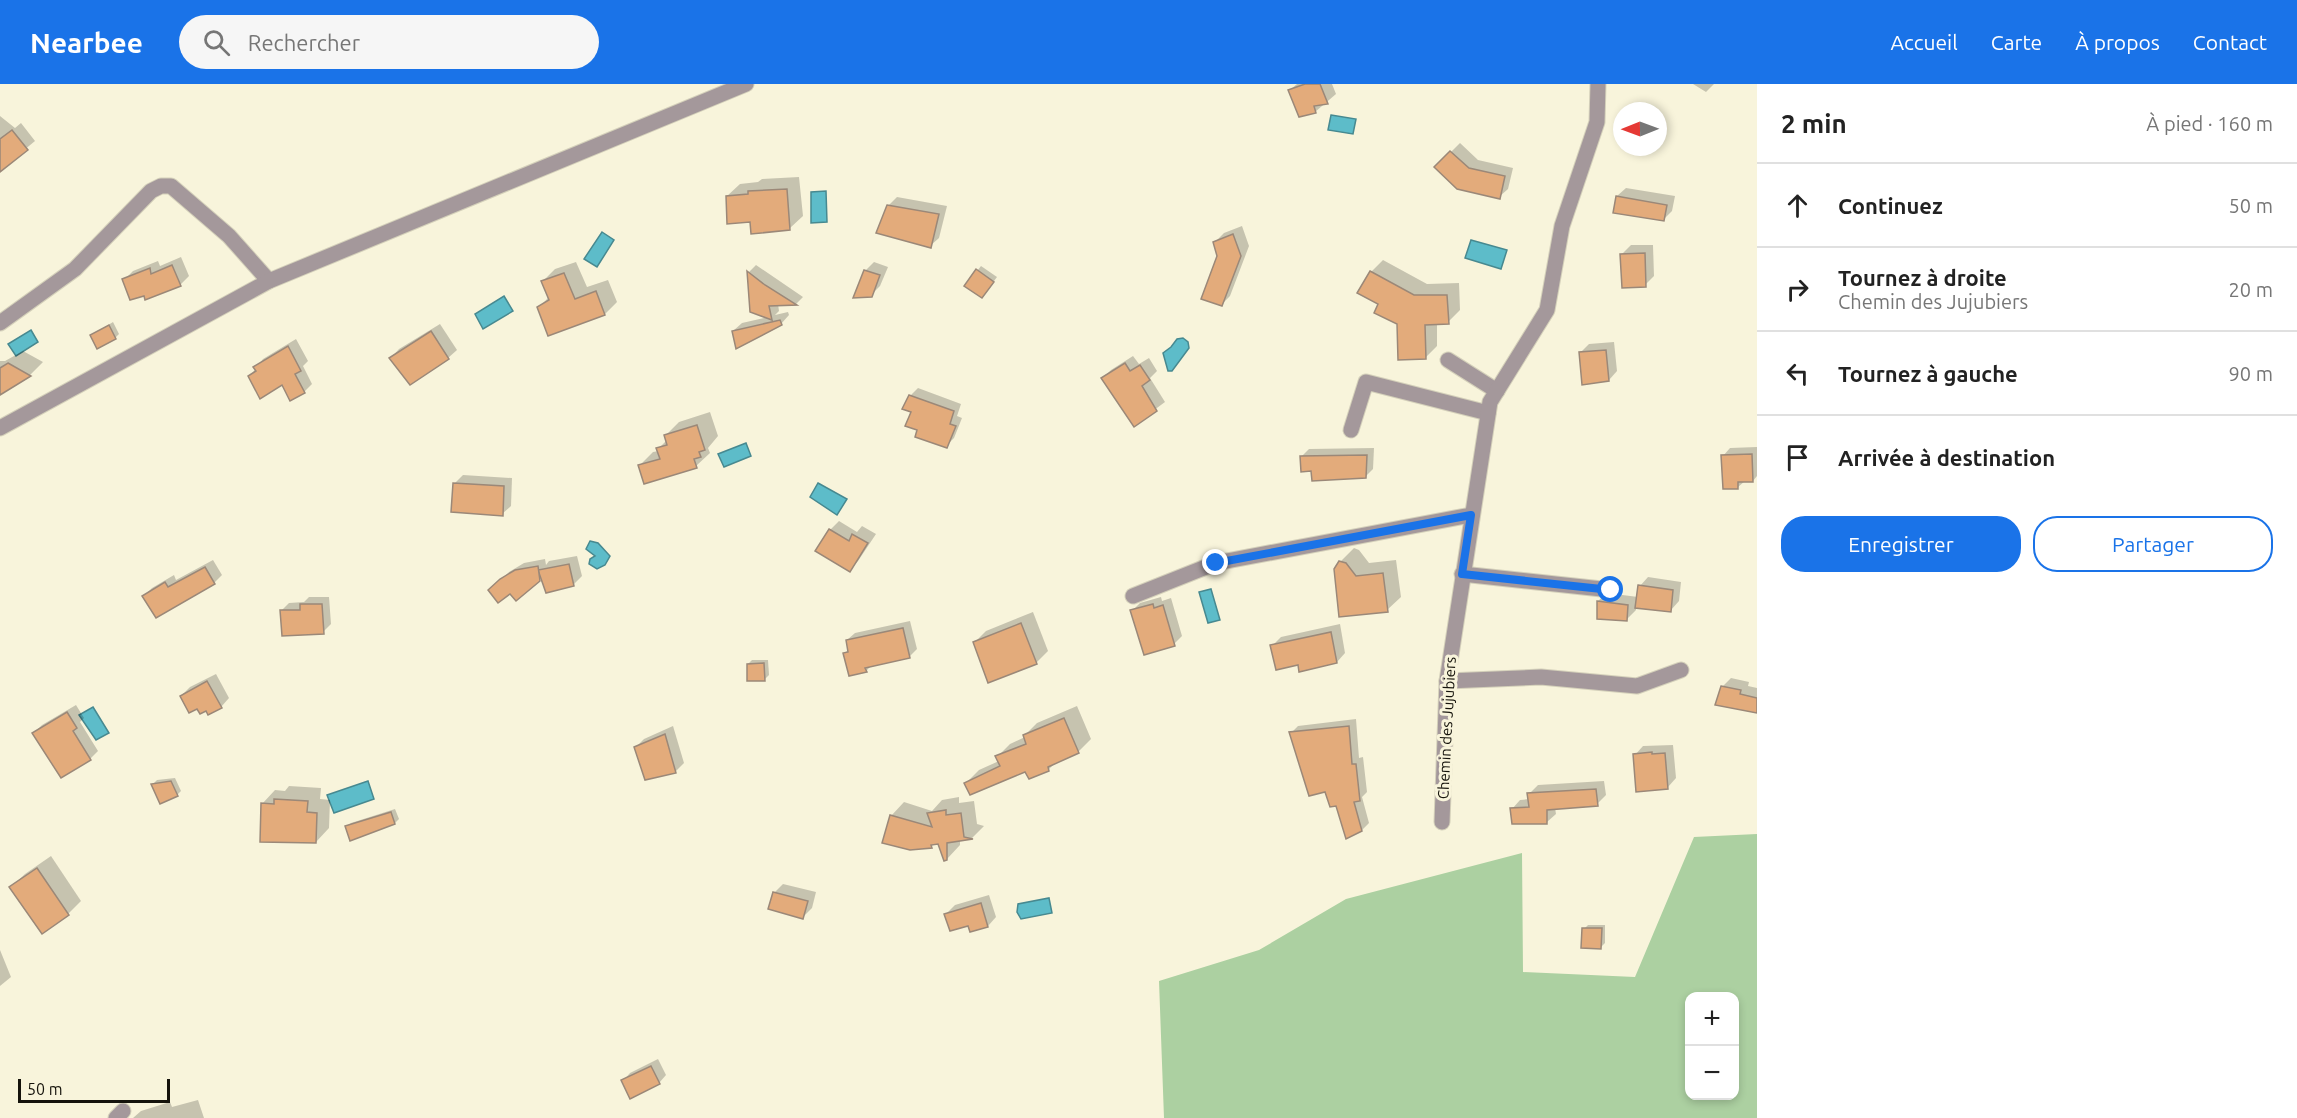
<!DOCTYPE html>
<html lang="fr">
<head>
<meta charset="utf-8">
<style>
  body { margin:0; font-family:Ubuntu,sans-serif; background:#f6f6f6; color:#222 }
  .controls { position:absolute; right:18px; bottom:18px; display:grid; overflow:hidden; border-radius:12px; box-shadow:0 3px 9px #0003 }
  .controls button { width:54px; height:54px; display:grid; place-items:center; padding:0; border:0; border-bottom:2px solid #e0e0e0; background:#fff; color:#222; font:30px sans-serif }
  .compass { position:absolute; left:1613px; top:18px; width:54px; height:54px; border-radius:50%; background:#fff; box-shadow:0 3px 9px #0003; rotate:269deg }
  .scale { position:absolute; left:18px; bottom:15px; width:152px; box-sizing:border-box; padding-left:6px; border:3px solid #15130b; border-top:0; font-size:16px; line-height:21px; white-space:nowrap; color:#15130b; -webkit-text-stroke:4px #f8f4db; paint-order:stroke }
  .stop { position:absolute; width:18px; height:18px; margin:-14px; border:4px solid #1a73e8; border-radius:50%; background:#fff }
  .stop.end { background:#1a73e8; border-color:#fff; box-shadow:0 2px 6px #0008 }
  .list { margin:0; padding:0; list-style:none }
  h2 { display:flex; justify-content:space-between; align-items:center; height:78px; margin:0; padding:0 24px; font-size:26px }
  h2 small { font-size:20px; font-weight:400; color:#767676 }
  .list li { display:grid; grid-template-columns:39px 1fr auto; gap:18px; align-items:center; box-sizing:border-box; height:84px; padding:0 24px; border-top:2px solid #e0e0e0 }
  .list b { display:block; font-size:22px; white-space:nowrap }
  .list p { margin:0; font-size:20px; white-space:nowrap; color:#767676 }
  .list em { font-size:20px; font-style:normal; color:#767676 }
  .actions { display:flex; gap:12px; padding:18px 24px }
  .actions a { flex:1; padding:14px 0; border:2px solid #1a73e8; border-radius:24px; text-align:center; font-size:21px; color:#1a73e8 }
  .actions .main { background:#1a73e8; color:#fff }
  .icon { flex:none; width:33px; height:33px; fill:none; stroke:currentColor; stroke-width:2; stroke-linecap:round; stroke-linejoin:round }
  .map { position:relative; flex:none; width:1757px; height:1034px; overflow:hidden }
  header { display:flex; align-items:center; gap:36px; box-sizing:border-box; height:84px; padding:0 30px; background:#1a73e8; color:#fff }
  header strong { font-size:28px }
  nav { display:flex; gap:33px; margin-inline-start:auto; font-size:21px }
  .search { width:420px; height:54px; background:#f6f6f6; display:flex; align-items:center; gap:15px; box-sizing:border-box; padding:0 21px; border-radius:33px; color:#767676; font-size:22px }
  main { display:flex }
  aside { flex:1; background:#fff }
  .map>svg:first-child { display:block }
  .green { fill:#acd0a1; fill-rule:evenodd }
  .water { fill:#5dbcc9; stroke:#478990; stroke-width:1.5 }
  .shadow { fill:#0003 }
  .building { fill:#e3ab7b; stroke:#9b8878; stroke-width:1.5 }
  .lines { fill:none; stroke-linecap:round; stroke-linejoin:round }
  .minor-casing { stroke:#d4d0ba; stroke-width:17 }
  .minor { stroke:#a4989b; stroke-width:15 }
  .route { stroke:#1a73e8; stroke-width:8 }
  .labels { text-anchor:middle; stroke-width:6; stroke-linejoin:round; paint-order:stroke }
  .street-label { font-size:15px; fill:#15130b; stroke:#f8f4db }
</style>
</head>
<body>
<header>
<strong>Nearbee</strong>
<div class="search"><svg class="icon" aria-label="search" viewBox="0 0 24 24"><circle cx="10" cy="10" r="6"/><path d="M15 15l6 6"/></svg>Rechercher</div>
<nav><a>Accueil</a><a>Carte</a><a>À propos</a><a>Contact</a></nav>
</header>
<main>
<div class="map">
<svg width="1757" height="1034" viewBox="0 0 1757 1034">
  <rect width="100%" height="100%" fill="#f8f4db"/>
  <path class="green" d="M1757 750V1034H1164L1159 897 1259 866 1346 815 1522 769 1523 888 1635 893 1694 753ZM1690 912H1734V1012H1690Z"/>
  <g class="water">
    <path d="M1331 31 1356 35 1353 50 1328 46Z"/>
    <path d="M826 107 827 138 811 139V108Z"/>
    <path d="M602 148 614 156 597 183 584 175Z"/>
    <path d="M1471 156 1507 166 1501 185 1465 174Z"/>
    <path d="M504 212 513 227 483 245 475 230Z"/>
    <path d="M31 246 38 258 16 272 8 260Z"/>
    <path d="M1183 254 1188 258 1189 264 1172 287H1168L1163 269 1171 263 1177 255Z"/>
    <path d="M746 359 751 372 724 383 718 370Z"/>
    <path d="M818 399 847 415 837 431 810 413Z"/>
    <path d="M590 457 598 459 610 472 605 481 597 485 589 480 590 475 595 472 586 465Z"/>
    <path d="M1211 505 1220 536 1208 539 1199 508Z"/>
    <path d="M93 623 109 649 96 656 79 631Z"/>
    <path d="M368 697 374 715 334 729 327 711Z"/>
    <path d="M1049 814 1052 829 1021 835 1017 828 1018 820Z"/>
  </g>
  <g class="shadow">
    <path d="M1297 0H1332L1336 10 1315 28 1290 6Z"/>
    <path d="M1693 0H1714L1706 8Z"/>
    <path d="M0 32 15 44 21 39 35 57 0 86Z"/>
    <path d="M1460 59 1478 76 1513 84 1508 105 1499 113 1436 83Z"/>
    <path d="M799 93 803 132 790 144 751 136 727 112 740 100 758 98 762 95Z"/>
    <path d="M1626 104 1675 112 1672 127 1663 136 1617 112Z"/>
    <path d="M897 113 947 122 939 154 930 162 888 122Z"/>
    <path d="M1242 142 1249 162 1230 212 1221 221 1219 172 1215 158 1224 149Z"/>
    <path d="M1631 161H1653L1654 192 1645 201 1622 170Z"/>
    <path d="M181 173 189 192 180 201 145 210 124 196 133 187 158 177 160 182Z"/>
    <path d="M1383 176 1427 200 1459 199 1460 226 1448 238 1437 239V262L1425 274 1381 219 1371 188Z"/>
    <path d="M576 178 587 203 608 196 617 218 605 230 539 223 549 213 542 198 555 185Z"/>
    <path d="M874 178 888 183 880 202 871 211 865 187Z"/>
    <path d="M756 181 803 213 796 220H778L779 227 775 231 788 228 789 231 781 240 733 247 742 239 768 233 751 227 749 188Z"/>
    <path d="M981 182 997 193 985 209 966 201Z"/>
    <path d="M113 238 119 250 115 254 92 251Z"/>
    <path d="M440 240 457 266 448 274H391L399 265Z"/>
    <path d="M296 255 308 277 303 282 312 300 304 308 283 299 250 292 263 275Z"/>
    <path d="M1614 258 1617 287 1609 296 1580 269 1589 260Z"/>
    <path d="M23 267 43 278 30 291 0 309V277H5Z"/>
    <path d="M1133 272 1139 280 1149 274 1157 287 1150 294 1165 318 1134 341 1103 294 1111 286Z"/>
    <path d="M918 304 961 320 957 332 962 334 954 354 946 362 917 352 919 346 910 312Z"/>
    <path d="M710 328 718 352 708 364 710 369 696 382 645 399 639 382 653 368 659 367 658 365 667 356 666 351 679 338Z"/>
    <path d="M1757 363V392L1753 397H1745L1738 403 1723 372 1730 364Z"/>
    <path d="M1374 364 1373 385 1366 392 1313 386 1301 373 1309 365Z"/>
    <path d="M463 391 512 394 511 422 502 430 454 400Z"/>
    <path d="M839 437 857 448 862 442 876 450 858 477 849 486 817 467 830 446Z"/>
    <path d="M1354 464 1359 466 1369 479 1396 476 1401 513 1387 526 1340 478Z"/>
    <path d="M577 472 582 492 573 501 542 492 511 508 490 506 509 488 524 479 545 475 546 481 549 477Z"/>
    <path d="M213 476 222 491 214 499 144 512 152 504 174 491 176 496Z"/>
    <path d="M1648 493 1681 498 1679 517 1671 526 1636 522V526L1627 535 1598 517 1607 509 1638 513 1640 502Z"/>
    <path d="M309 513H329L331 540 323 548 281 527 289 519 304 518Z"/>
    <path d="M1161 513 1162 517 1171 514 1182 552 1174 560 1132 527 1140 519Z"/>
    <path d="M1033 528 1048 567 1036 579 974 559 986 547Z"/>
    <path d="M910 537 917 565 909 573 872 581 866 587 845 569 849 565 847 556 855 549Z"/>
    <path d="M1340 540 1345 569 1337 578 1272 562 1281 553Z"/>
    <path d="M752 576H768L769 591 765 595 748 580Z"/>
    <path d="M216 590 229 614 221 623 206 625 197 623 181 612 190 603Z"/>
    <path d="M1731 594 1749 598 1748 602 1757 604V627L1722 603Z"/>
    <path d="M76 621 84 634 80 638 98 667 90 675 34 649 42 641Z"/>
    <path d="M1077 622 1091 655 1078 668 1056 678 1049 685 1029 693 1026 686 966 699 979 686 999 677 997 673 1010 660 1025 653V651L1037 639Z"/>
    <path d="M1356 635 1359 674 1363 673 1367 708 1362 713 1369 739 1362 746 1337 721 1291 649 1298 642Z"/>
    <path d="M673 642 684 679 675 688 636 663 644 655Z"/>
    <path d="M1673 661 1676 694 1668 703 1635 671 1643 662Z"/>
    <path d="M175 694 181 707 177 711 153 700 157 696Z"/>
    <path d="M1604 697 1606 711 1597 720 1555 724 1556 730 1547 738 1512 725 1520 716 1530 715 1529 710 1538 701Z"/>
    <path d="M289 702 321 704 320 715 330 716 329 744 316 758 262 720 275 706 285 707Z"/>
    <path d="M959 713V719L974 717 977 740 984 742 972 754 960 755V761L947 775 939 758 931 762 910 765 891 732 904 718 932 727 942 716Z"/>
    <path d="M395 725 399 735 395 739 351 755 347 743 351 739Z"/>
    <path d="M51 772 81 817 68 830 11 803 25 790Z"/>
    <path d="M783 800 816 808 812 824 803 833 774 809Z"/>
    <path d="M989 811 996 833 988 842 946 830 955 821Z"/>
    <path d="M1588 841H1605V859L1601 863 1584 845Z"/>
    <path d="M0 866 11 893 0 902Z"/>
    <path d="M658 975 666 991 659 999 623 997 630 989Z"/>
    <path d="M198 1016 204 1034H133L141 1027 170 1018 172 1023Z"/>
  </g>
  <g class="building">
    <path d="M1305 0H1320L1328 20 1314 22 1316 29 1299 33 1288 6Z"/>
    <path d="M12 46 28 66 0 88V55Z"/>
    <path d="M1450 67 1469 84 1505 92 1500 115 1457 105 1434 83Z"/>
    <path d="M787 105 790 146 751 150 750 138 727 140 726 112 748 110V107Z"/>
    <path d="M1616 112 1667 121 1664 137 1613 129Z"/>
    <path d="M887 121 939 130 931 164 876 149Z"/>
    <path d="M1233 150 1241 172 1222 222 1201 215 1217 172 1213 158Z"/>
    <path d="M1645 169 1646 203 1622 204 1620 170Z"/>
    <path d="M172 181 181 202 145 216 144 212 130 216 122 195 150 184 151 190Z"/>
    <path d="M976 185 994 198 982 214 964 202Z"/>
    <path d="M864 186 880 191 872 213 853 214Z"/>
    <path d="M747 187 765 201 797 221 769 222 772 236 750 228Z"/>
    <path d="M1370 187 1414 211H1447L1449 240 1425 241 1426 275 1398 276 1397 240 1374 229 1378 220 1357 209Z"/>
    <path d="M564 189 575 215 596 207 605 231 548 252 537 223 549 216 541 197Z"/>
    <path d="M780 236 782 241 736 265 732 247Z"/>
    <path d="M109 241 116 255 97 265 90 251Z"/>
    <path d="M431 247 449 275 410 301 389 274Z"/>
    <path d="M288 262 301 287 295 290 305 309 290 317 282 301 260 315 248 292 256 287 253 283Z"/>
    <path d="M1606 266 1609 297 1582 301 1579 268Z"/>
    <path d="M8 279 31 292 0 311V284Z"/>
    <path d="M1125 279 1130 287 1140 281 1150 296 1142 302 1157 327 1134 343 1101 294Z"/>
    <path d="M909 311 954 327 950 340 956 342 947 364 915 353 917 346 905 342 911 328 902 325Z"/>
    <path d="M697 341 705 366 699 368 701 373 694 375 697 384 644 400 638 381 660 375 656 364 667 361 664 351Z"/>
    <path d="M1752 370 1753 398H1738V405H1723L1721 371Z"/>
    <path d="M1367 371 1366 394 1312 397 1311 387 1301 388 1300 372Z"/>
    <path d="M453 399 504 402 503 432 451 428Z"/>
    <path d="M829 445 849 457 852 450 868 459 850 488 815 467Z"/>
    <path d="M1339 477 1346 479 1356 492 1383 489 1388 528 1339 533 1334 485Z"/>
    <path d="M569 480 574 502 546 509 538 486Z"/>
    <path d="M538 482 540 497 516 517 510 510 498 519 488 506 500 495 515 486Z"/>
    <path d="M205 483 215 500 156 534 142 512 165 498 168 503Z"/>
    <path d="M1638 501 1673 506 1671 528 1635 524Z"/>
    <path d="M1597 517 1628 521 1627 537 1597 535Z"/>
    <path d="M300 520H322L324 550 282 552 280 526H300Z"/>
    <path d="M1153 520 1154 524 1163 521 1175 562 1144 571 1130 526Z"/>
    <path d="M1021 539 1037 580 988 599 973 558Z"/>
    <path d="M903 544 910 574 865 584 867 588 849 592 843 569 848 568 846 556Z"/>
    <path d="M1331 548 1337 579 1299 588 1298 581 1276 586 1270 561Z"/>
    <path d="M764 579 765 597H747V580Z"/>
    <path d="M207 597 222 624 208 631 206 627 200 630 197 625 189 629 180 612Z"/>
    <path d="M1721 602 1741 606 1740 610 1757 614V629L1715 621Z"/>
    <path d="M67 628 77 644 73 647 91 676 61 694 32 649Z"/>
    <path d="M1064 634 1079 669 1048 683 1049 687 1029 695 1025 688 970 711 964 699 1000 682 995 672 1026 660 1023 651Z"/>
    <path d="M1349 642 1352 680H1356L1360 717 1354 718 1362 747 1346 755 1336 722 1330 723 1325 708 1309 712 1289 648Z"/>
    <path d="M665 650 676 689 645 696 634 663Z"/>
    <path d="M1652 668V670L1665 669 1668 705 1636 708 1633 670Z"/>
    <path d="M171 697 178 712 160 720 151 700Z"/>
    <path d="M1596 705 1598 722 1547 726V740H1512L1510 724 1529 723 1527 709Z"/>
    <path d="M274 715 308 717 307 728 317 729 316 759 260 758 261 719 274 720Z"/>
    <path d="M946 726V731L961 729 964 753 973 755 947 759V776L944 777 938 760 931 761 932 764 910 766 882 759 890 731 932 743 927 729Z"/>
    <path d="M391 728 395 740 350 757 345 742Z"/>
    <path d="M37 784 69 831 42 850 9 803Z"/>
    <path d="M773 808 808 817 803 835 768 825Z"/>
    <path d="M981 819 988 843 970 848 968 842 950 847 944 830Z"/>
    <path d="M1582 844H1602L1601 865 1581 864Z"/>
    <path d="M651 982 660 1000 630 1015 621 996Z"/>
  </g>
  <g class="lines">
    <g class="minor-casing">
      <g id="minor">
        <path d="M0 239 75 185 151 107 161 102H171L229 152 269 197"/>
        <path d="M1448 276 1497 307"/>
        <path d="M0 344 269 197 746 0"/>
        <path d="M1351 346 1366 298 1488 329"/>
        <path d="M1462 490 1611 506"/>
        <path d="M1133 512 1216 479 1471 431"/>
        <path d="M1447 597 1541 593 1637 602 1681 586"/>
        <path d="M1442 738 1447 597 1490 318 1547 226 1562 142 1597 38 1598 0"/>
        <path d="M116 1034 123 1027"/>
      </g>
    </g>
    <use href="#minor" class="minor"/>
  </g>
  <g class="lines">
    <path class="route" d="M1216 479 1471 431 1462 490 1611 506"/>
  </g>
  <g class="labels">
    <g class="street-label">
      <text transform="translate(1447 644) rotate(-87)" y="5">Chemin des Jujubiers</text>
    </g>
  </g>
</svg>
<div class="controls">
<button>+</button>
<button>−</button>
</div>
<svg class="compass" viewBox="-18 -18 36 36"><path d="M0-13l5 13h-10z" fill="#e53935"/><path d="M0 13l5-13h-10z" fill="#767676"/></svg>
<div class="scale">50 m</div>
<div class="stop" style="left:1611px;top:506px"></div>
<div class="stop end" style="left:1216px;top:479px"></div>
</div>
<aside>
<h2>2 min<small>À pied · 160 m</small></h2>
<ul class="list">
<li><svg class="icon" aria-label="ahead" viewBox="0 0 24 24"><path d="M12 20V5M6 11l6-6 6 6"/></svg><div><b>Continuez</b></div><em>50 m</em></li>
<li><svg class="icon" aria-label="right" viewBox="0 0 24 24"><path d="M7 20v-9h11M14 6l5 5-5 5"/></svg><div><b>Tournez à droite</b><p>Chemin des Jujubiers</p></div><em>20 m</em></li>
<li><svg class="icon" aria-label="left" viewBox="0 0 24 24"><path d="M17 20v-9H6M10 6l-5 5 5 5"/></svg><div><b>Tournez à gauche</b></div><em>90 m</em></li>
<li><svg class="icon" aria-label="arrive" viewBox="0 0 24 24"><path d="M6 21V4h12l-3 4 3 4H6"/></svg><div><b>Arrivée à destination</b></div></li>
</ul>
<div class="actions"><a class="main">Enregistrer</a><a>Partager</a></div>
</aside>
</main>
</body>
</html>
